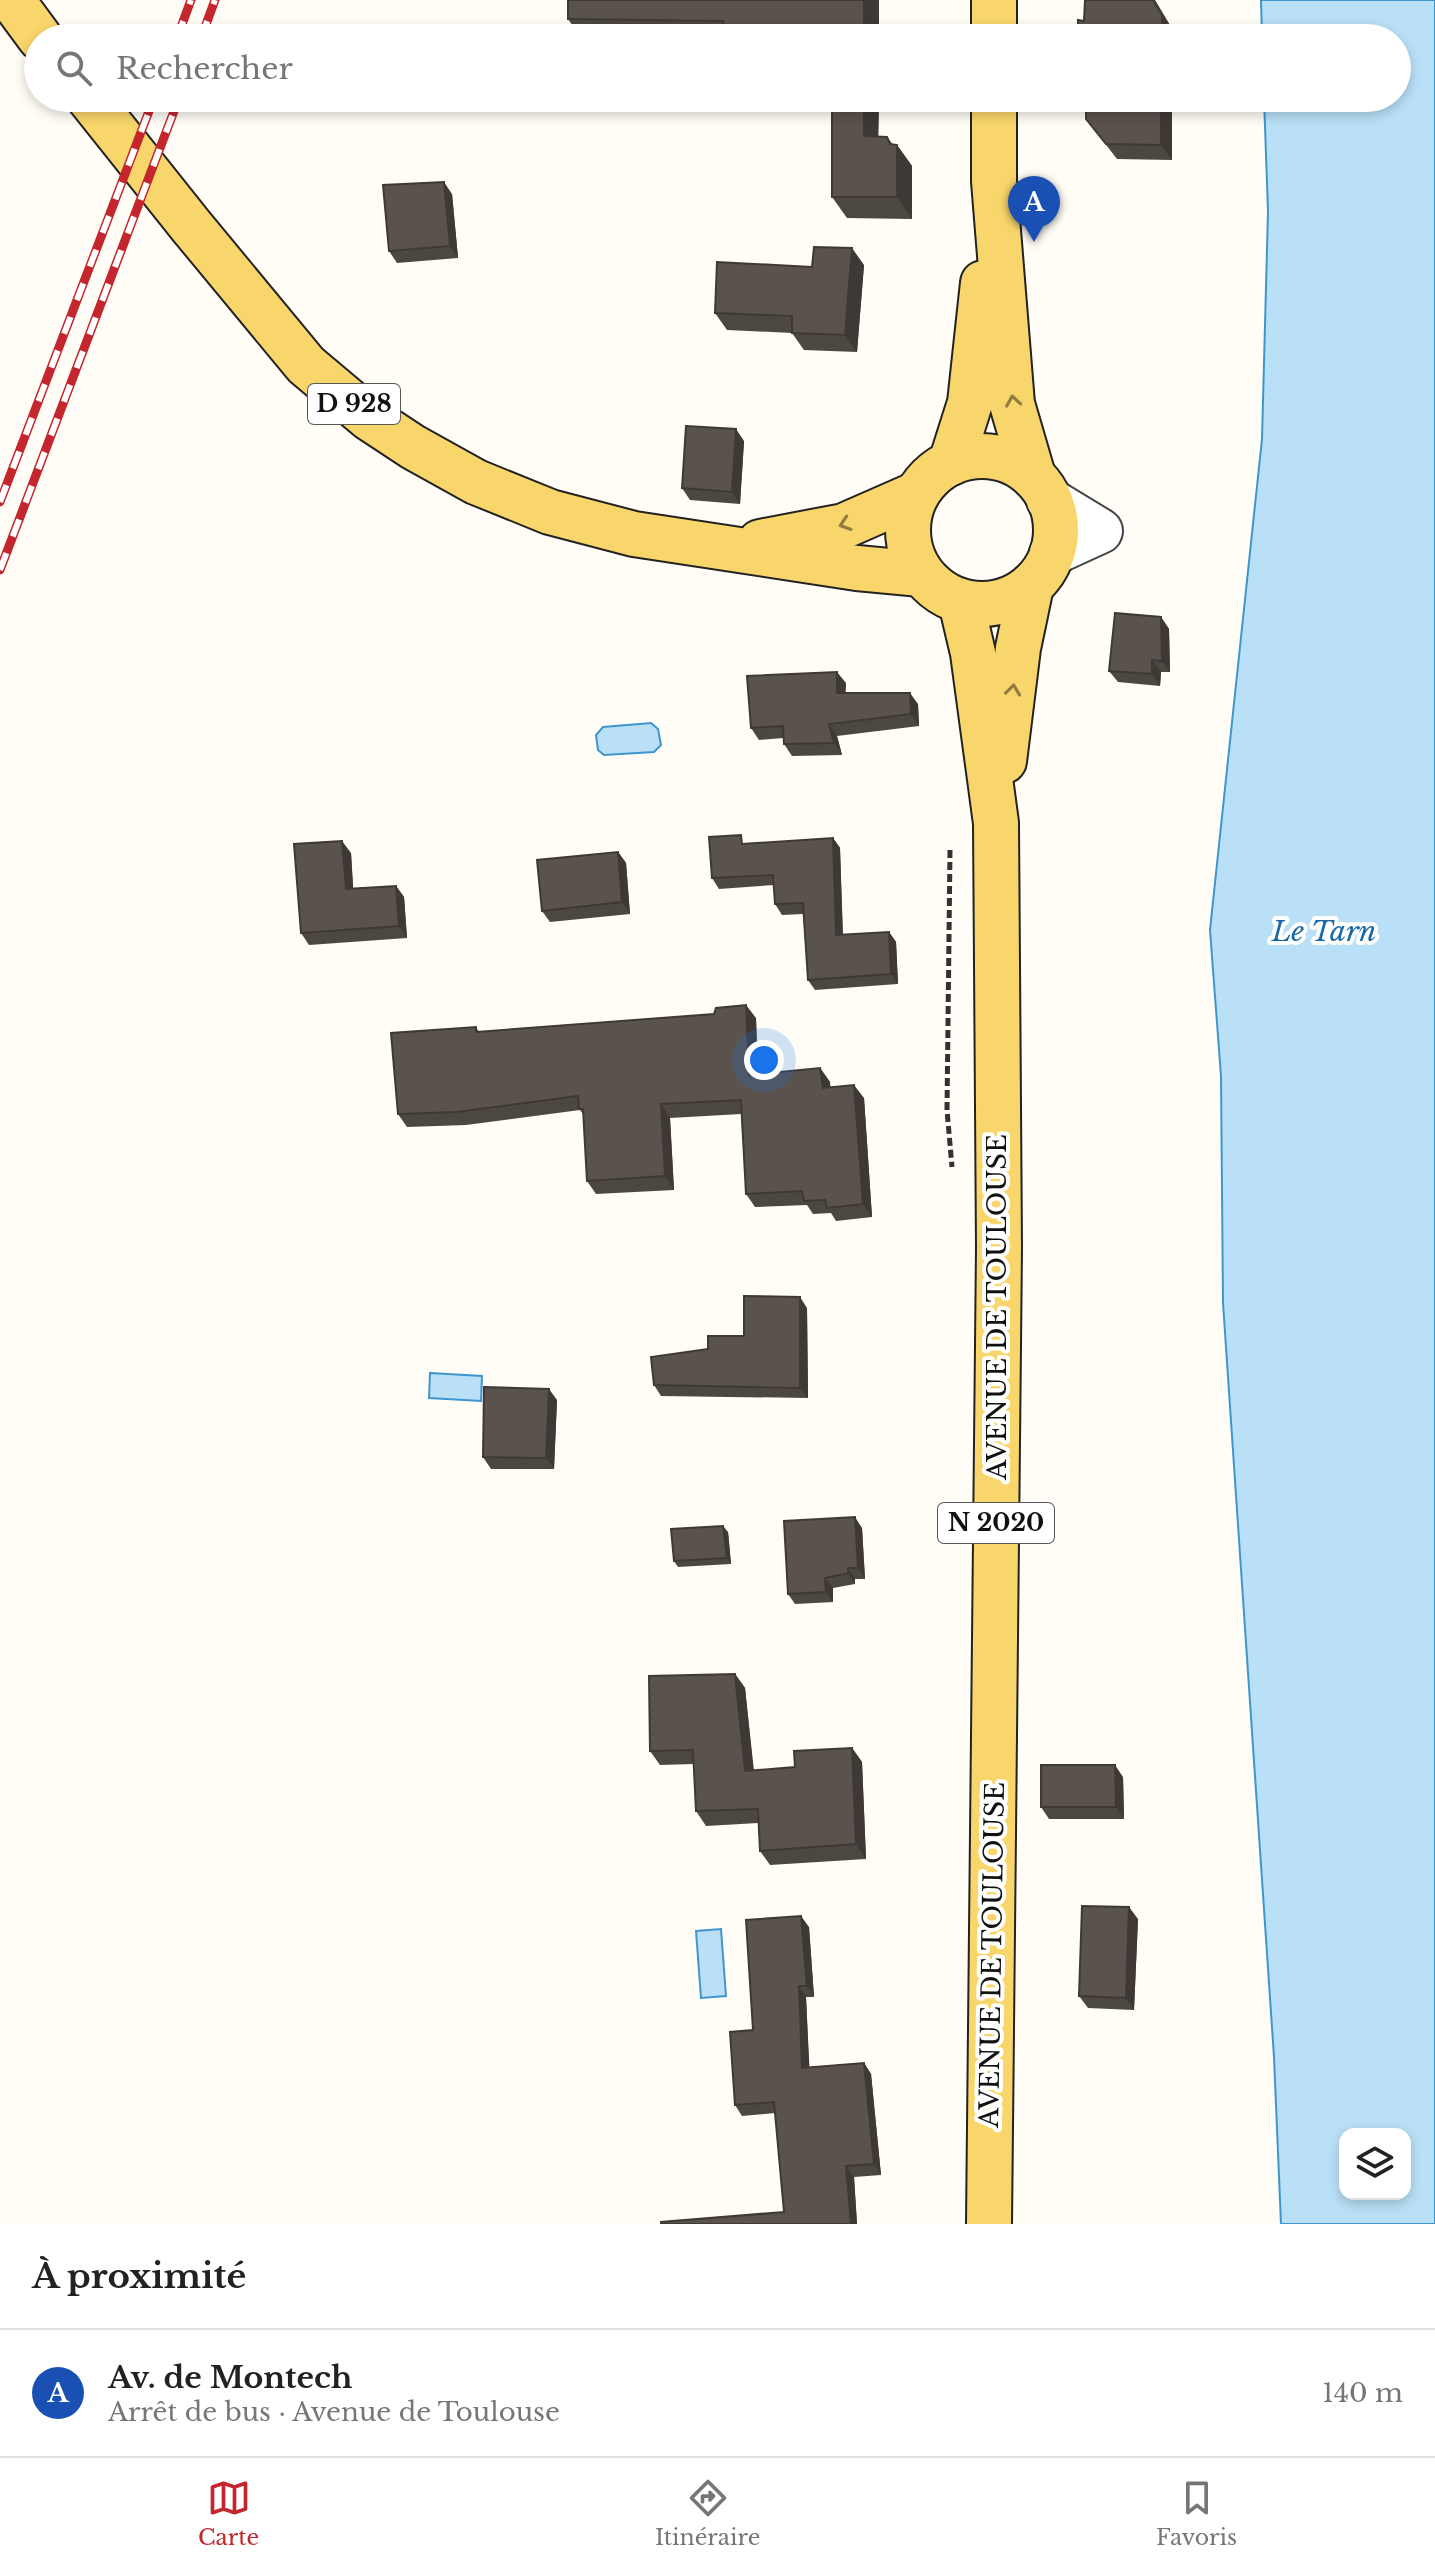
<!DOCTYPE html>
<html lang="fr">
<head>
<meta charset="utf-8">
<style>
  body { margin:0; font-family:"Libre Baskerville",serif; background:#f6f6f6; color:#222 }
  .controls { position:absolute; right:24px; bottom:24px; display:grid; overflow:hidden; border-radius:16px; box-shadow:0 4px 12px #0003 }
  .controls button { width:72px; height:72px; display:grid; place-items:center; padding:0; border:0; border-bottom:2px solid #e0e0e0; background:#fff; color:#222; font:40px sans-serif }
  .you { position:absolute; left:764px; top:1060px; width:28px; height:28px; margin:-20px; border:6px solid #fff; border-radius:50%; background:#1a73e8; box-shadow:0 0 0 12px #1a73e833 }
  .badge { display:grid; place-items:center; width:52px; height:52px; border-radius:50%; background:#c4262e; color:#fff; font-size:26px; font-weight:700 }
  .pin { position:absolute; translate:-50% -66px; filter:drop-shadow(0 2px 4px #0008) }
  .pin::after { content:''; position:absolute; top:42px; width:28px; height:24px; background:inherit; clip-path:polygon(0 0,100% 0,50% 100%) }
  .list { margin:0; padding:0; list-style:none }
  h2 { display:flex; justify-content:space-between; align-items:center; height:104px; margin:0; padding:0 32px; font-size:34px }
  h2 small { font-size:26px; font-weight:400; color:#767676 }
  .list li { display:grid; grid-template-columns:52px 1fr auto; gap:24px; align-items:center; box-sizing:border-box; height:128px; padding:0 32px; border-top:2px solid #e0e0e0 }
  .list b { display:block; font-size:30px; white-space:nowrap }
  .list p { margin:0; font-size:26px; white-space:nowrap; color:#767676 }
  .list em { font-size:26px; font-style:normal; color:#767676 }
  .icon { flex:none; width:44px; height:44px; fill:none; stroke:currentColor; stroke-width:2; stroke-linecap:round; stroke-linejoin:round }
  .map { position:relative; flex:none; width:1435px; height:2224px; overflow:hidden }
  .search { position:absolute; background:#fff; box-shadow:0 4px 12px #0003; left:24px; right:24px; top:24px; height:88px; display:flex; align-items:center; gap:20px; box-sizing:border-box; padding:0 28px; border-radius:44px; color:#767676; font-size:30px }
  .sheet { height:232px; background:#fff }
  nav { display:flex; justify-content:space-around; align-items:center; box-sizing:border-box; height:112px; border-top:2px solid #e0e0e0; background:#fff; font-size:22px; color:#767676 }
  nav a { display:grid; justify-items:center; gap:4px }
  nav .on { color:#c4262e }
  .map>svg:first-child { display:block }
  .water { fill:#b9e0f7; stroke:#3f96cf; stroke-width:2; fill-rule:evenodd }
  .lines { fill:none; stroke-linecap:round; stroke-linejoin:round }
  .minor-casing { stroke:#444; stroke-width:48 }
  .major-casing { stroke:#222; stroke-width:48 }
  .path { stroke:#333; stroke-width:5; stroke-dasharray:8 4; stroke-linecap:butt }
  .minor { stroke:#fff; stroke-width:44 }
  .major { stroke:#f9d66b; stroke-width:44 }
  .rail-casing { stroke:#c4262e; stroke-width:9 }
  .rail { stroke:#fff; stroke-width:6; stroke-dasharray:18; stroke-linecap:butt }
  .wall { fill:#4d4742 }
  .shaded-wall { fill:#3f3936 }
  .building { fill:#5a524d; stroke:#3f3936; stroke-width:2 }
  .oneway { stroke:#917d42 }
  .labels { text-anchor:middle; stroke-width:8; stroke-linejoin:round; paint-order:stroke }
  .shield { fill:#fff; stroke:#585858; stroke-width:2 }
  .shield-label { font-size:24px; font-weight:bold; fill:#111 }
  .street-label { font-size:26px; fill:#111; stroke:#fff }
  .water-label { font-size:28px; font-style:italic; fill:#1768a6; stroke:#fff }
</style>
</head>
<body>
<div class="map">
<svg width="1435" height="2224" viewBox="0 0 1435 2224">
  <rect width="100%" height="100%" fill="#fffdf5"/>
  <g class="water">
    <path d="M1261 0H1435V2224H1281L1274 2057 1223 1303 1221 1076 1210 930 1262 439 1268 211 1264 98H1397V38H1262ZM1405 2134V2194H1345V2134Z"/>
    <path d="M651 723 658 729 661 745 654 752 604 755 598 750 596 735 603 727Z"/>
    <path d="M430 1373 482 1376 481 1401 429 1398Z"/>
    <path d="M721 1929 726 1996 701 1998 696 1931Z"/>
  </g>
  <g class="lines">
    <g class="minor-casing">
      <path id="minor" d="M1049 500 1100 531 1052 553"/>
    </g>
    <g class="major-casing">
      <g id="major">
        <path d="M12 0 40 38"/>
        <path d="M994 0V38"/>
        <path d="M89 98 191 226 306 365 369 418 413 447 476 482 550 512 634 534 857 568 921 574"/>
        <path d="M994 98V181L1012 404 1033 476"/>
        <circle cx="982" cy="530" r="74"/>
        <path d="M951 463 970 403 983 283"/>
        <path d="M760 542 844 526 917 494"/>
        <path d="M961 602 973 653 996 823 999 1247 989 2224"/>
        <path d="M1004 761 1018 648 1031 586"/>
      </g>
    </g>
    <path class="path" d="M950 850 947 1110 952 1167"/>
    <use href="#minor" class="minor"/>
    <use href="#major" class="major"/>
    <g class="rail-casing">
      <g id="rail">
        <path d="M177 38 191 0"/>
        <path d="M201 38 215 0"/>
        <path d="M0 502 154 98"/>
        <path d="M0 570 179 98"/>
      </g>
    </g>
    <use href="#rail" class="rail"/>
  </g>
  <g class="wall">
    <path d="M568 0H879V38H581L568 19Z"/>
    <path d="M735 98H879L878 136 893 145H897L912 166V219L847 218 832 197V104H739Z"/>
    <path d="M1172 98V160L1117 159 1086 119Z"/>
    <path d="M452 194 458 258 397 263 389 251Z"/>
    <path d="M864 265 857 352 804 350 792 333 727 330 715 313 812 267Z"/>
    <path d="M744 441 740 504 690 500 682 488Z"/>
    <path d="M1161 617 1169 629 1170 672H1161L1160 686 1118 682 1109 671Z"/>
    <path d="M846 683 845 693 918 704 919 726 837 736 842 755 792 756 784 744 783 738 759 740 751 728Z"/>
    <path d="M833 838 840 848 843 935 889 932 896 942 898 984 815 990 808 980 803 914 782 915 775 904 774 885 719 889 712 878 747 844Z"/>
    <path d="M618 852 626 863 630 914 550 922 542 911Z"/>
    <path d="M351 853 353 889 396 886 404 897 407 938 309 945 301 933Z"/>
    <path d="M756 1018 758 1074 820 1068 830 1082V1087L864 1098 872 1217 836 1221 831 1213 813 1214 807 1205 755 1207 746 1194 741 1114 670 1118 674 1190 596 1194 587 1181 583 1114 580 1110 466 1125 407 1127 398 1114 476 1027 479 1032Z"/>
    <path d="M807 1308 808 1398 661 1396 654 1385 708 1349 744 1336Z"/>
    <path d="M557 1400 554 1469H491L483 1457Z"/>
    <path d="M862 1528 865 1579H855V1584L833 1588V1602L795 1604 788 1594Z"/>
    <path d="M728 1532 731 1564 678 1567 674 1561Z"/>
    <path d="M735 1674 745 1688 754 1771 795 1767 852 1748 862 1762 866 1859 770 1865 760 1851 758 1823 706 1826 696 1811 694 1764 660 1765 650 1751Z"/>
    <path d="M1123 1777 1124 1819H1049L1041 1807Z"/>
    <path d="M1138 1919 1134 2010 1088 2008 1079 1996Z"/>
    <path d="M809 1927 814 1997H806L809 2068 864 2063 871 2074 881 2175 854 2177 857 2224H661L784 2212 775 2113 742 2116 735 2105 753 2030Z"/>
  </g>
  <g class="shaded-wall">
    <rect x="864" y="0" width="15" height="38"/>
    <path d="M1153 0H1155L1173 30V38H1162Z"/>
    <path d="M864 98H879L878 157 864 136Z"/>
    <path d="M1161 98H1172V160L1161 145Z"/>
    <path d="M887 137 897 150V145L912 166V219L897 197Z"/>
    <path d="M444 182 452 194 458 258 450 246Z"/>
    <path d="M852 248 864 265 857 352 845 335Z"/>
    <path d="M736 429 744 441 740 504 732 492Z"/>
    <path d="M1161 617 1169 629 1170 672 1162 661Z"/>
    <path d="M1152 660 1161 672 1160 686 1152 674Z"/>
    <path d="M837 672 846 683 845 705 837 693Z"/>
    <path d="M910 693 918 704 919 726 911 714Z"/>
    <path d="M829 724 837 736 842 755 834 743Z"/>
    <path d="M833 838 840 848 843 945 836 935Z"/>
    <path d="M342 841 351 853 354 901 346 889Z"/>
    <path d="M618 852 626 863 630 914 622 902Z"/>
    <path d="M396 886 404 897 407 938 399 926Z"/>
    <path d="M889 932 896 942 898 984 891 974Z"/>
    <path d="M746 1005 756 1018 758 1088 749 1075Z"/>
    <path d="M820 1068 830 1082 832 1101 823 1088Z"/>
    <path d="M854 1085 864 1098 872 1217 863 1204Z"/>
    <path d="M661 1104 670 1118 674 1190 665 1176Z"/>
    <path d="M800 1297 807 1308 808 1398 800 1388Z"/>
    <path d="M549 1389 557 1400 554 1469 546 1458Z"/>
    <path d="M855 1517 862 1528 865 1579 858 1568Z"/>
    <path d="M723 1526 728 1532 731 1564 727 1558Z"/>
    <path d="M848 1568 855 1579V1584L848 1573Z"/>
    <path d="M825 1578 833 1588V1602L826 1592Z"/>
    <path d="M735 1674 745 1688 755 1786 745 1771Z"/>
    <path d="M852 1748 862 1762 866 1859 856 1844Z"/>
    <path d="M1115 1765 1123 1777 1124 1819 1116 1807Z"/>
    <path d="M1129 1907 1138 1919 1134 2010 1126 1998Z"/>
    <path d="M801 1916 809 1927 814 1997 807 1986Z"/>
    <path d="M799 1986 806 1997 810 2079 802 2068Z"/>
    <path d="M864 2063 871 2074 881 2175 874 2164Z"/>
    <path d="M846 2166 854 2177 857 2224H851Z"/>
  </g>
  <g class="building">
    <path d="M568 0H864V38H723V21L568 19Z"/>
    <path d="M1085 0H1153L1162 15V38H1078V20L1084 21Z"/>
    <path d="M832 98H864V136L887 137 890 144 897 145V197H832Z"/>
    <path d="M1086 98H1161V145L1106 144 1086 119Z"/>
    <path d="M444 182 450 246 389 251 383 185Z"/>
    <path d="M814 247 852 248 845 335 792 333V316L715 313 717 262 812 267Z"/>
    <path d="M686 426 736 429 732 492 682 488Z"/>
    <path d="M1115 613 1161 617 1162 661 1152 660V674L1109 671Z"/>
    <path d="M837 672V693H910L911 714 829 724 834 743 784 744 783 726 751 728 747 676Z"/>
    <path d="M741 835 742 844 833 838 836 935 889 932 891 974 808 980 803 903 775 904 773 875 712 878 709 837Z"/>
    <path d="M342 841 346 889 396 886 399 926 301 933 294 844Z"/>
    <path d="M618 852 622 902 542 911 537 860Z"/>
    <path d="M746 1005 749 1075 820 1068 823 1088 854 1085 863 1204 827 1208 825 1200 804 1201 802 1191 746 1194 741 1100 661 1104 665 1176 587 1181 583 1109H579L578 1096 456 1112 398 1114 391 1033 476 1027V1032L714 1014 716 1008Z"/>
    <path d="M744 1296 800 1297V1388L654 1385 651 1357 708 1349V1336H744Z"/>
    <path d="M484 1387 549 1389 546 1458 483 1457Z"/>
    <path d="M855 1517 858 1568H848V1573L825 1578 826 1592 788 1594 784 1521Z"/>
    <path d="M723 1526 727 1558 674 1561 671 1529Z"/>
    <path d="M735 1674 745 1771 795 1767 794 1751 852 1748 856 1844 760 1851 758 1809 696 1811 693 1750 650 1751 649 1676Z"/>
    <path d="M1041 1765H1115L1116 1807H1041Z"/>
    <path d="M1082 1906 1129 1907 1126 1998 1079 1996Z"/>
    <path d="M801 1916 807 1986H799L802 2068 864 2063 874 2164 846 2166 851 2224H661V2222L784 2212 774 2102 735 2105 730 2032 753 2030 746 1920Z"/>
  </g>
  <defs><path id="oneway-chevron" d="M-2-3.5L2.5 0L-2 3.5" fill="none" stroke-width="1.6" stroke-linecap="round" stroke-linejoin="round" transform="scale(2)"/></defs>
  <g class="oneway">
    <use href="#oneway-chevron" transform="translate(1013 401) rotate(-99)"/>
    <use href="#oneway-chevron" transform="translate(845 524) rotate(162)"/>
    <use href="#oneway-chevron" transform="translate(1013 690) rotate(-83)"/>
  </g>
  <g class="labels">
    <g class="shield">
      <rect x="308" y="384" width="92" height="40" rx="6"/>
      <rect x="938" y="1503" width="116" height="40" rx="6"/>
    </g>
    <g class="shield-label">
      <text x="354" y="412">D 928</text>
      <text x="996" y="1531">N 2020</text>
    </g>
    <g class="street-label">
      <text transform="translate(997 1307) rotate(-90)" y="9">AVENUE DE TOULOUSE</text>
      <text transform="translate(992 1955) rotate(-89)" y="9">AVENUE DE TOULOUSE</text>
    </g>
    <g class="water-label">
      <text x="1324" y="941">Le Tarn</text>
    </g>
  </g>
</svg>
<div class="controls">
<button><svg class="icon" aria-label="layers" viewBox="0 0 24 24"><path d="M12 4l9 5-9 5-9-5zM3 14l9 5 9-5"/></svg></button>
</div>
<div class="you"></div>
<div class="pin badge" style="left:1034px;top:242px;background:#1a4fb4">A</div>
<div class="search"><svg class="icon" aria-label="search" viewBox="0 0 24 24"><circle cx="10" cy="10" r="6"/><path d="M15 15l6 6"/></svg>Rechercher</div>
</div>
<section class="sheet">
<h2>À proximité<small></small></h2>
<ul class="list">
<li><span class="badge" style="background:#1a4fb4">A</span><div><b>Av. de Montech</b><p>Arrêt de bus · Avenue de Toulouse</p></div><em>140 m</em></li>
</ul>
</section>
<nav>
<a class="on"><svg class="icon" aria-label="map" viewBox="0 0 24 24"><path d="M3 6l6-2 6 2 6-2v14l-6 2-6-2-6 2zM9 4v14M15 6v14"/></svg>Carte</a>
<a><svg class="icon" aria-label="directions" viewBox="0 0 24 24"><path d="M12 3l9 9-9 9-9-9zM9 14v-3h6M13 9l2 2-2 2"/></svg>Itinéraire</a>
<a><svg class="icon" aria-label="saved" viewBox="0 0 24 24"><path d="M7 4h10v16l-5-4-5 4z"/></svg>Favoris</a>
</nav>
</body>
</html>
